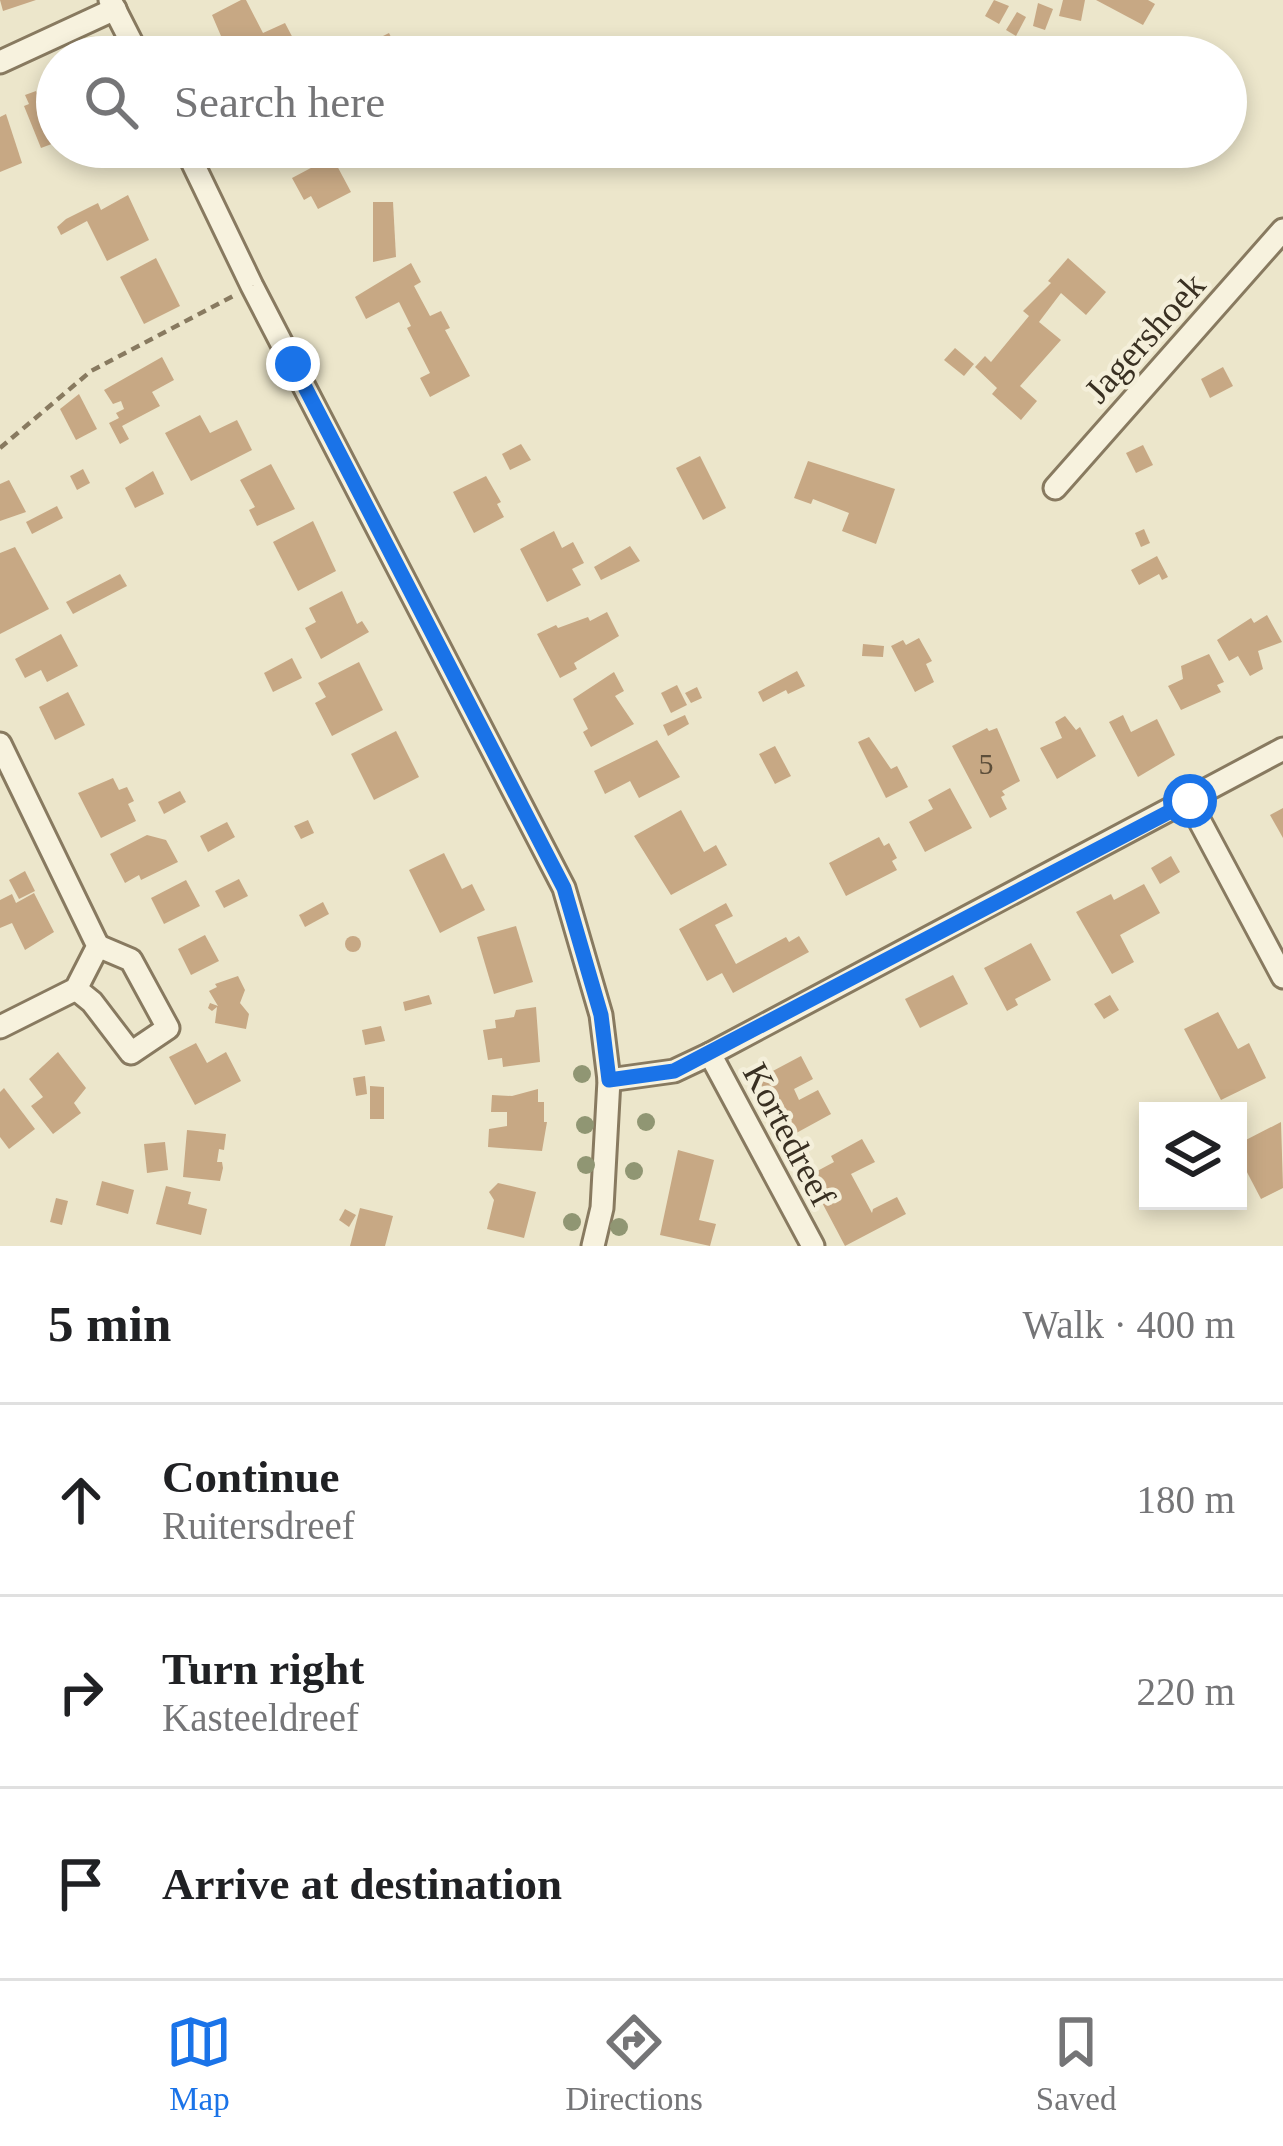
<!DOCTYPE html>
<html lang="en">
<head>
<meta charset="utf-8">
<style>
  body { margin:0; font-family:"Times New Roman",serif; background:#f2f2f2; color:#202124 }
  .controls { position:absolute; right:36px; bottom:36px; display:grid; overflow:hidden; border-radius:0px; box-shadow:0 6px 18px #0003 }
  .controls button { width:108px; height:108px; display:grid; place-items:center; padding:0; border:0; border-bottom:3px solid #e0e0e0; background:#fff; color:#202124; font:60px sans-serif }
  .stop { position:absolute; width:36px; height:36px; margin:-27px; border:9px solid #1a73e8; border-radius:50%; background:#fff }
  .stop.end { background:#1a73e8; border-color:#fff; box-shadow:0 3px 12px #0008 }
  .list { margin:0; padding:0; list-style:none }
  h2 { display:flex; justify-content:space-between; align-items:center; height:156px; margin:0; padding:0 48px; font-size:51px }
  h2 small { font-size:39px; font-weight:400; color:#757577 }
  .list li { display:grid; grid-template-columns:78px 1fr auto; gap:36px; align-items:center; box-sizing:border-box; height:192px; padding:0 48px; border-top:3px solid #e0e0e0 }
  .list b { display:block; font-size:45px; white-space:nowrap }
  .list p { margin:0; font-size:39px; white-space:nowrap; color:#757577 }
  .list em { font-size:39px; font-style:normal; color:#757577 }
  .icon { flex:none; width:66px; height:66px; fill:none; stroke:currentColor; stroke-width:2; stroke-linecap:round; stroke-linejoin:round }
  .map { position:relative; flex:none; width:1283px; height:1246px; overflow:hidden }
  .search { position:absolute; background:#fff; box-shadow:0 6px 18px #0003; left:36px; right:36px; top:36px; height:132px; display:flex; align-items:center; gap:30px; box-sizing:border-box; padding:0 42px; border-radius:66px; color:#757577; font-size:45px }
  .sheet { height:732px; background:#fff }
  nav { display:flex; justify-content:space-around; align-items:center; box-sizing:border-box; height:168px; border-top:3px solid #e0e0e0; background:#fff; font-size:33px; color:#757577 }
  nav a { display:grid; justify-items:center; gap:6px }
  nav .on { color:#1a73e8 }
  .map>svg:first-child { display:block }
  .building { fill:#c7a884 }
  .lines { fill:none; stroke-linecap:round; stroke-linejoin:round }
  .street-casing { stroke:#887a60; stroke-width:27 }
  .path { stroke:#887a60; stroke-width:4.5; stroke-dasharray:9 6; stroke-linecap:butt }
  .street { stroke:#f7f2de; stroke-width:21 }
  .tree { fill:#909673 }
  .route { stroke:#1a73e8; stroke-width:15 }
  .labels { text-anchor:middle; stroke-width:9; stroke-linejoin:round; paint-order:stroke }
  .number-label { font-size:30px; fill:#5c4e3a }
  .street-label { font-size:36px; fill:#393022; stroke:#f4efda }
</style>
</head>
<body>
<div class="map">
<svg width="1283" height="1246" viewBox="0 0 1283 1246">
  <rect width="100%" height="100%" fill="#ece6cb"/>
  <g class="building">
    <path d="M0 0H36L3 11Z"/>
    <path d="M241 0H246L263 33 285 23 296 44 271 57H230L212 15Z"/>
    <path d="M994 0 1009 6 999 24 985 16Z"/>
    <path d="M1063 0H1085L1081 21 1059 16Z"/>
    <path d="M1096 0H1148L1155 4 1143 25Z"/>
    <path d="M1038 3 1053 9 1045 30 1033 26Z"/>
    <path d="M1017 12 1026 17 1016 36 1006 30Z"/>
    <path d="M389 33 400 55 374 57 367 44Z"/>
    <path d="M36 91 39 99 57 92V142L41 148 24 106 29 104 25 95Z"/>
    <path d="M6 114 22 163 0 172V117Z"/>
    <path d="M336 147H370L343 161Z"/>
    <path d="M324 161 327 167 335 162 351 192 318 209 311 196 304 200 292 178Z"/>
    <path d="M128 195 149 240 107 261 87 221 61 235 57 227 66 219 98 203 101 210Z"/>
    <path d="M373 202H393L396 257 373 262Z"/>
    <path d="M156 258 180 306 144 324 120 277Z"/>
    <path d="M1068 258 1106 292 1086 315 1061 293 1039 322 1061 340 1020 386 1037 401 1021 420 992 394 997 388 975 367 985 356 991 362 1029 316 1023 311 1051 283 1048 281Z"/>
    <path d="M411 263 421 282 414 286 430 316 441 311 450 328 445 330 470 376 430 397 420 378 430 373 407 328 411 326 399 302 366 319 355 297Z"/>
    <path d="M955 348 974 364 964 376 944 360Z"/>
    <path d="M162 357 174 380 152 392 160 406 122 426 129 439 120 444 109 423 119 418 116 413 124 409 121 401 113 404 104 390Z"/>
    <path d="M1223 367 1233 386 1210 398 1201 379Z"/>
    <path d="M79 394 97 429 76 440 60 409Z"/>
    <path d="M200 415 210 433 237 420 252 450 191 481 165 433Z"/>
    <path d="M521 444 531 460 510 470 502 454Z"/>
    <path d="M1143 445 1153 465 1136 473 1126 453Z"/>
    <path d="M700 456 726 508 703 520 676 468Z"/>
    <path d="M808 461 895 489 876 544 842 531 849 513 813 499 811 504 794 498Z"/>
    <path d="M271 464 295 509 257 526 249 510 255 507 240 480Z"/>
    <path d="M83 469 90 483 77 490 70 476Z"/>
    <path d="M153 471 164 494 135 508 125 488Z"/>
    <path d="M486 476 501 502 497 504 504 517 474 533 453 492Z"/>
    <path d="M9 480 26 512 0 521V484Z"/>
    <path d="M57 506 63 518 32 534 26 522Z"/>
    <path d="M313 521 336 571 298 591 273 542Z"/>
    <path d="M1144 529 1150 543 1141 547 1135 533Z"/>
    <path d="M554 531 562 548 573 542 584 563 572 569 581 585 547 602 520 549Z"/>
    <path d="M630 546 640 561 601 580 594 567Z"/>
    <path d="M15 547 49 609 0 634V553Z"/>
    <path d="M1157 556 1168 577 1162 580 1159 574 1139 585 1131 570Z"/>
    <path d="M120 574 127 586 73 614 66 602Z"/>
    <path d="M342 591 357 624 362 621 369 632 321 659 305 628 316 622 309 608Z"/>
    <path d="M607 612 619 636 574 663 577 669 560 678 537 634 556 625 558 628 588 617 590 621Z"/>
    <path d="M1267 615 1282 642 1258 651 1263 669 1250 676 1238 656 1229 661 1217 640 1251 618 1254 623Z"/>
    <path d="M61 634 78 666 47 682 41 670 25 678 15 659Z"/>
    <path d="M919 638 932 661 926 664 934 682 915 692 891 646 903 640 906 645Z"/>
    <path d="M863 644 884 646 883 657 862 656Z"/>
    <path d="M1209 654 1224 682 1217 685 1221 692 1181 710 1168 686 1183 679 1181 666Z"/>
    <path d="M292 658 302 678 273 692 264 673Z"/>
    <path d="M359 662 383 710 332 736 315 703 326 697 318 683Z"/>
    <path d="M797 671 805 686 788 694 786 690 763 702 758 692Z"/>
    <path d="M614 672 624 691 615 696 634 724 591 747 583 732 588 729 573 699Z"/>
    <path d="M677 685 687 705 671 713 661 693Z"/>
    <path d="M697 687 702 698 691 703 685 693Z"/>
    <path d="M68 692 85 725 55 740 39 707Z"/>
    <path d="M685 715 689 724 668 736 663 725Z"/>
    <path d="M1123 715 1131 732 1157 719 1175 755 1138 777 1109 722Z"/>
    <path d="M1065 716 1076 730 1080 727 1096 756 1057 779 1040 748 1062 738 1055 722Z"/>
    <path d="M987 728 989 731 997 728 1020 781 1002 791 1005 795 1001 797 1007 809 990 818 952 746Z"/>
    <path d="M396 731 419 777 374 800 351 754Z"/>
    <path d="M869 737 891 769 897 766 908 787 886 798 858 742Z"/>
    <path d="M657 740 680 777 639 798 630 781 605 794 594 771Z"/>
    <path d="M775 746 791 776 775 784 759 754Z"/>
    <path d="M113 778 119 790 127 787 134 801 128 804 136 821 101 838 78 793Z"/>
    <path d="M950 788 972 828 925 852 909 822 933 809 928 800Z"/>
    <path d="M180 791 186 802 164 814 158 802Z"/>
    <path d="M1283 808V838L1270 815Z"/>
    <path d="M681 810 704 852 716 845 727 865 671 895 634 836Z"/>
    <path d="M308 820 314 833 301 839 294 826Z"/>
    <path d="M227 822 235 837 208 852 200 836Z"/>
    <path d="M147 835 166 840 178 862 141 880 139 875 125 883 110 854Z"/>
    <path d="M879 837 884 846 889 843 897 858 892 861 897 870 846 896 829 863Z"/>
    <path d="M444 853 462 889 472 884 485 910 440 933 409 870Z"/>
    <path d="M1171 856 1180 872 1160 884 1151 868Z"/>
    <path d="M25 871 35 891 19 899 9 880Z"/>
    <path d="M239 879 248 896 224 908 215 891Z"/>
    <path d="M186 880 200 906 164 924 151 898Z"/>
    <path d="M1144 884 1160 913 1120 935 1134 962 1112 974 1076 912 1111 894 1114 900Z"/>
    <path d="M34 893 54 932 25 950 12 923 0 928V900L12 894 16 903Z"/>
    <path d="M323 902 329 914 305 927 299 915Z"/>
    <path d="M726 903 733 916 715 925 736 964 786 937 789 942 799 936 809 952 733 993 722 973 707 981 679 929Z"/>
    <path d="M516 926 533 982 494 994 477 937Z"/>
    <path d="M205 935 219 961 191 975 178 949Z"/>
    <circle cx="353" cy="944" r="8"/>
    <path d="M1031 943 1051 980 1015 999 1018 1005 1007 1011 984 968Z"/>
    <path d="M953 975 968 1004 920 1028 905 999Z"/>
    <path d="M238 976 245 990 240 1003 249 1014 246 1029 215 1023 217 1007 212 1011 208 1008 210 1003 218 1006 209 991 217 987 215 984Z"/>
    <path d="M429 995 432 1004 405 1011 403 1002Z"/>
    <path d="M1110 995 1119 1010 1104 1019 1094 1004Z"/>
    <path d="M536 1007 540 1062 503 1067 502 1058 488 1060 483 1030 496 1028 495 1020 514 1017 516 1010Z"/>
    <path d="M1218 1012 1238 1049 1249 1043 1266 1078 1221 1100 1184 1029Z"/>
    <path d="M381 1026 385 1041 365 1045 362 1030Z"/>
    <path d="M196 1043 207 1063 226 1052 241 1081 195 1105 169 1057Z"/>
    <path d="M58 1052 86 1088 74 1103 81 1113 53 1134 31 1106 43 1097 29 1079Z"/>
    <path d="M801 1056 813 1079 794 1089 799 1100 818 1090 831 1114 789 1137 758 1079Z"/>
    <path d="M365 1076 367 1094 356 1096 353 1078Z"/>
    <path d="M370 1086 384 1087V1119H370Z"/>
    <path d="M4 1088 35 1129 9 1149 0 1137V1092Z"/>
    <path d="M538 1089V1102H544V1122H547L542 1151 488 1147 489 1129 507 1126V1112H491L492 1095 512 1096Z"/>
    <path d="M1281 1122 1283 1188 1261 1199 1238 1155V1144Z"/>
    <path d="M187 1130 226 1134 224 1150 219 1149 217 1162H222L223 1168 220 1181 183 1177Z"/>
    <path d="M862 1139 875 1162 851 1174 872 1213 873 1209 897 1197 906 1214 845 1246 808 1176 834 1162 831 1156Z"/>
    <path d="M165 1142 168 1170 147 1173 144 1144Z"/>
    <path d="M678 1150 714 1160 699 1220 716 1224 710 1246 660 1235Z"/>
    <path d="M102 1181 134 1190 128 1214 96 1205Z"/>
    <path d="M498 1183 536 1192 524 1238 487 1229 494 1200 489 1192Z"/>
    <path d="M166 1186 191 1192 188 1204 207 1209 201 1235 156 1224Z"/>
    <path d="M56 1198 68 1201 62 1225 50 1222Z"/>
    <path d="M360 1208 393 1216 385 1246H350Z"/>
    <path d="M345 1209 356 1215 349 1227 339 1220Z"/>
  </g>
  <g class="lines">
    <g class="street-casing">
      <g id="street">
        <path d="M110 0 139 57"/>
        <path d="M0 62 115 9"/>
        <path d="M185 147 252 286 564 888 601 1015 609 1080 602 1208 593 1246"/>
        <path d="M1055 488 1283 230"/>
        <path d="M0 744 98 946 76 989 0 1027"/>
        <path d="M1189 801 1283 977"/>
        <path d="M76 989 92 1002 131 1053 168 1028 131 960 98 946"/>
        <path d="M710 1054 813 1246"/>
        <path d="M609 1080 674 1071 710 1054 1283 749"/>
      </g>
    </g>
    <path class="path" d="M0 448 91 371 235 295"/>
    <use href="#street" class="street"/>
  </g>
  <g class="tree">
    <circle cx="582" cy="1074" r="9"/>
    <circle cx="646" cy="1122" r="9"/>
    <circle cx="585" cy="1125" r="9"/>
    <circle cx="586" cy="1165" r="9"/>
    <circle cx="634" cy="1171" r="9"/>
    <circle cx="572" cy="1222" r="9"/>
    <circle cx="619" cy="1227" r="9"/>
  </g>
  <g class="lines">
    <path class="route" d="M293 364 564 888 601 1015 609 1080 674 1071 1190 801"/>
  </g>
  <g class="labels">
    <g class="number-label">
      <text x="986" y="774">5</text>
    </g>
    <g class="street-label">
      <text transform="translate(1144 337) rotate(-48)" y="13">Jagershoek</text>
      <text transform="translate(790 1134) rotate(62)" y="13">Kortedreef</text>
    </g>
  </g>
</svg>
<div class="controls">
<button><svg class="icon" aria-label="layers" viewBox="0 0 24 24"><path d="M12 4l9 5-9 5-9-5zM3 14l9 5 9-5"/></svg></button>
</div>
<div class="stop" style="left:1190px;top:801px"></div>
<div class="stop end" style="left:293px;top:364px"></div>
<div class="search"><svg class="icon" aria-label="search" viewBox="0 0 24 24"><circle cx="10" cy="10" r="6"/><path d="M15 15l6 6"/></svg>Search here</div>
</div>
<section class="sheet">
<h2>5 min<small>Walk · 400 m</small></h2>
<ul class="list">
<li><svg class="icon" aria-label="ahead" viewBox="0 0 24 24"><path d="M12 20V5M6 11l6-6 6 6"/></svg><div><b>Continue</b><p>Ruitersdreef</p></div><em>180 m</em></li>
<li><svg class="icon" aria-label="right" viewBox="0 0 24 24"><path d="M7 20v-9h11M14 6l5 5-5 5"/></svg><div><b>Turn right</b><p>Kasteeldreef</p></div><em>220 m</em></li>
<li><svg class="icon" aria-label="arrive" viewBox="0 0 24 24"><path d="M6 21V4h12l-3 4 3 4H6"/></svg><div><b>Arrive at destination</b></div></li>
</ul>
</section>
<nav>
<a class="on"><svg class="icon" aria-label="map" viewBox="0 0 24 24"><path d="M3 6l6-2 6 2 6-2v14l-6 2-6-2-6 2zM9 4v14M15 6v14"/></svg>Map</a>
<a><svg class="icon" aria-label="directions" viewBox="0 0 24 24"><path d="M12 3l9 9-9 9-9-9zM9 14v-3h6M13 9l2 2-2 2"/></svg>Directions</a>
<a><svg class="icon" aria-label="saved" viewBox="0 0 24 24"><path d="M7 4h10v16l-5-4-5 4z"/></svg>Saved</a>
</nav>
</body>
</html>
